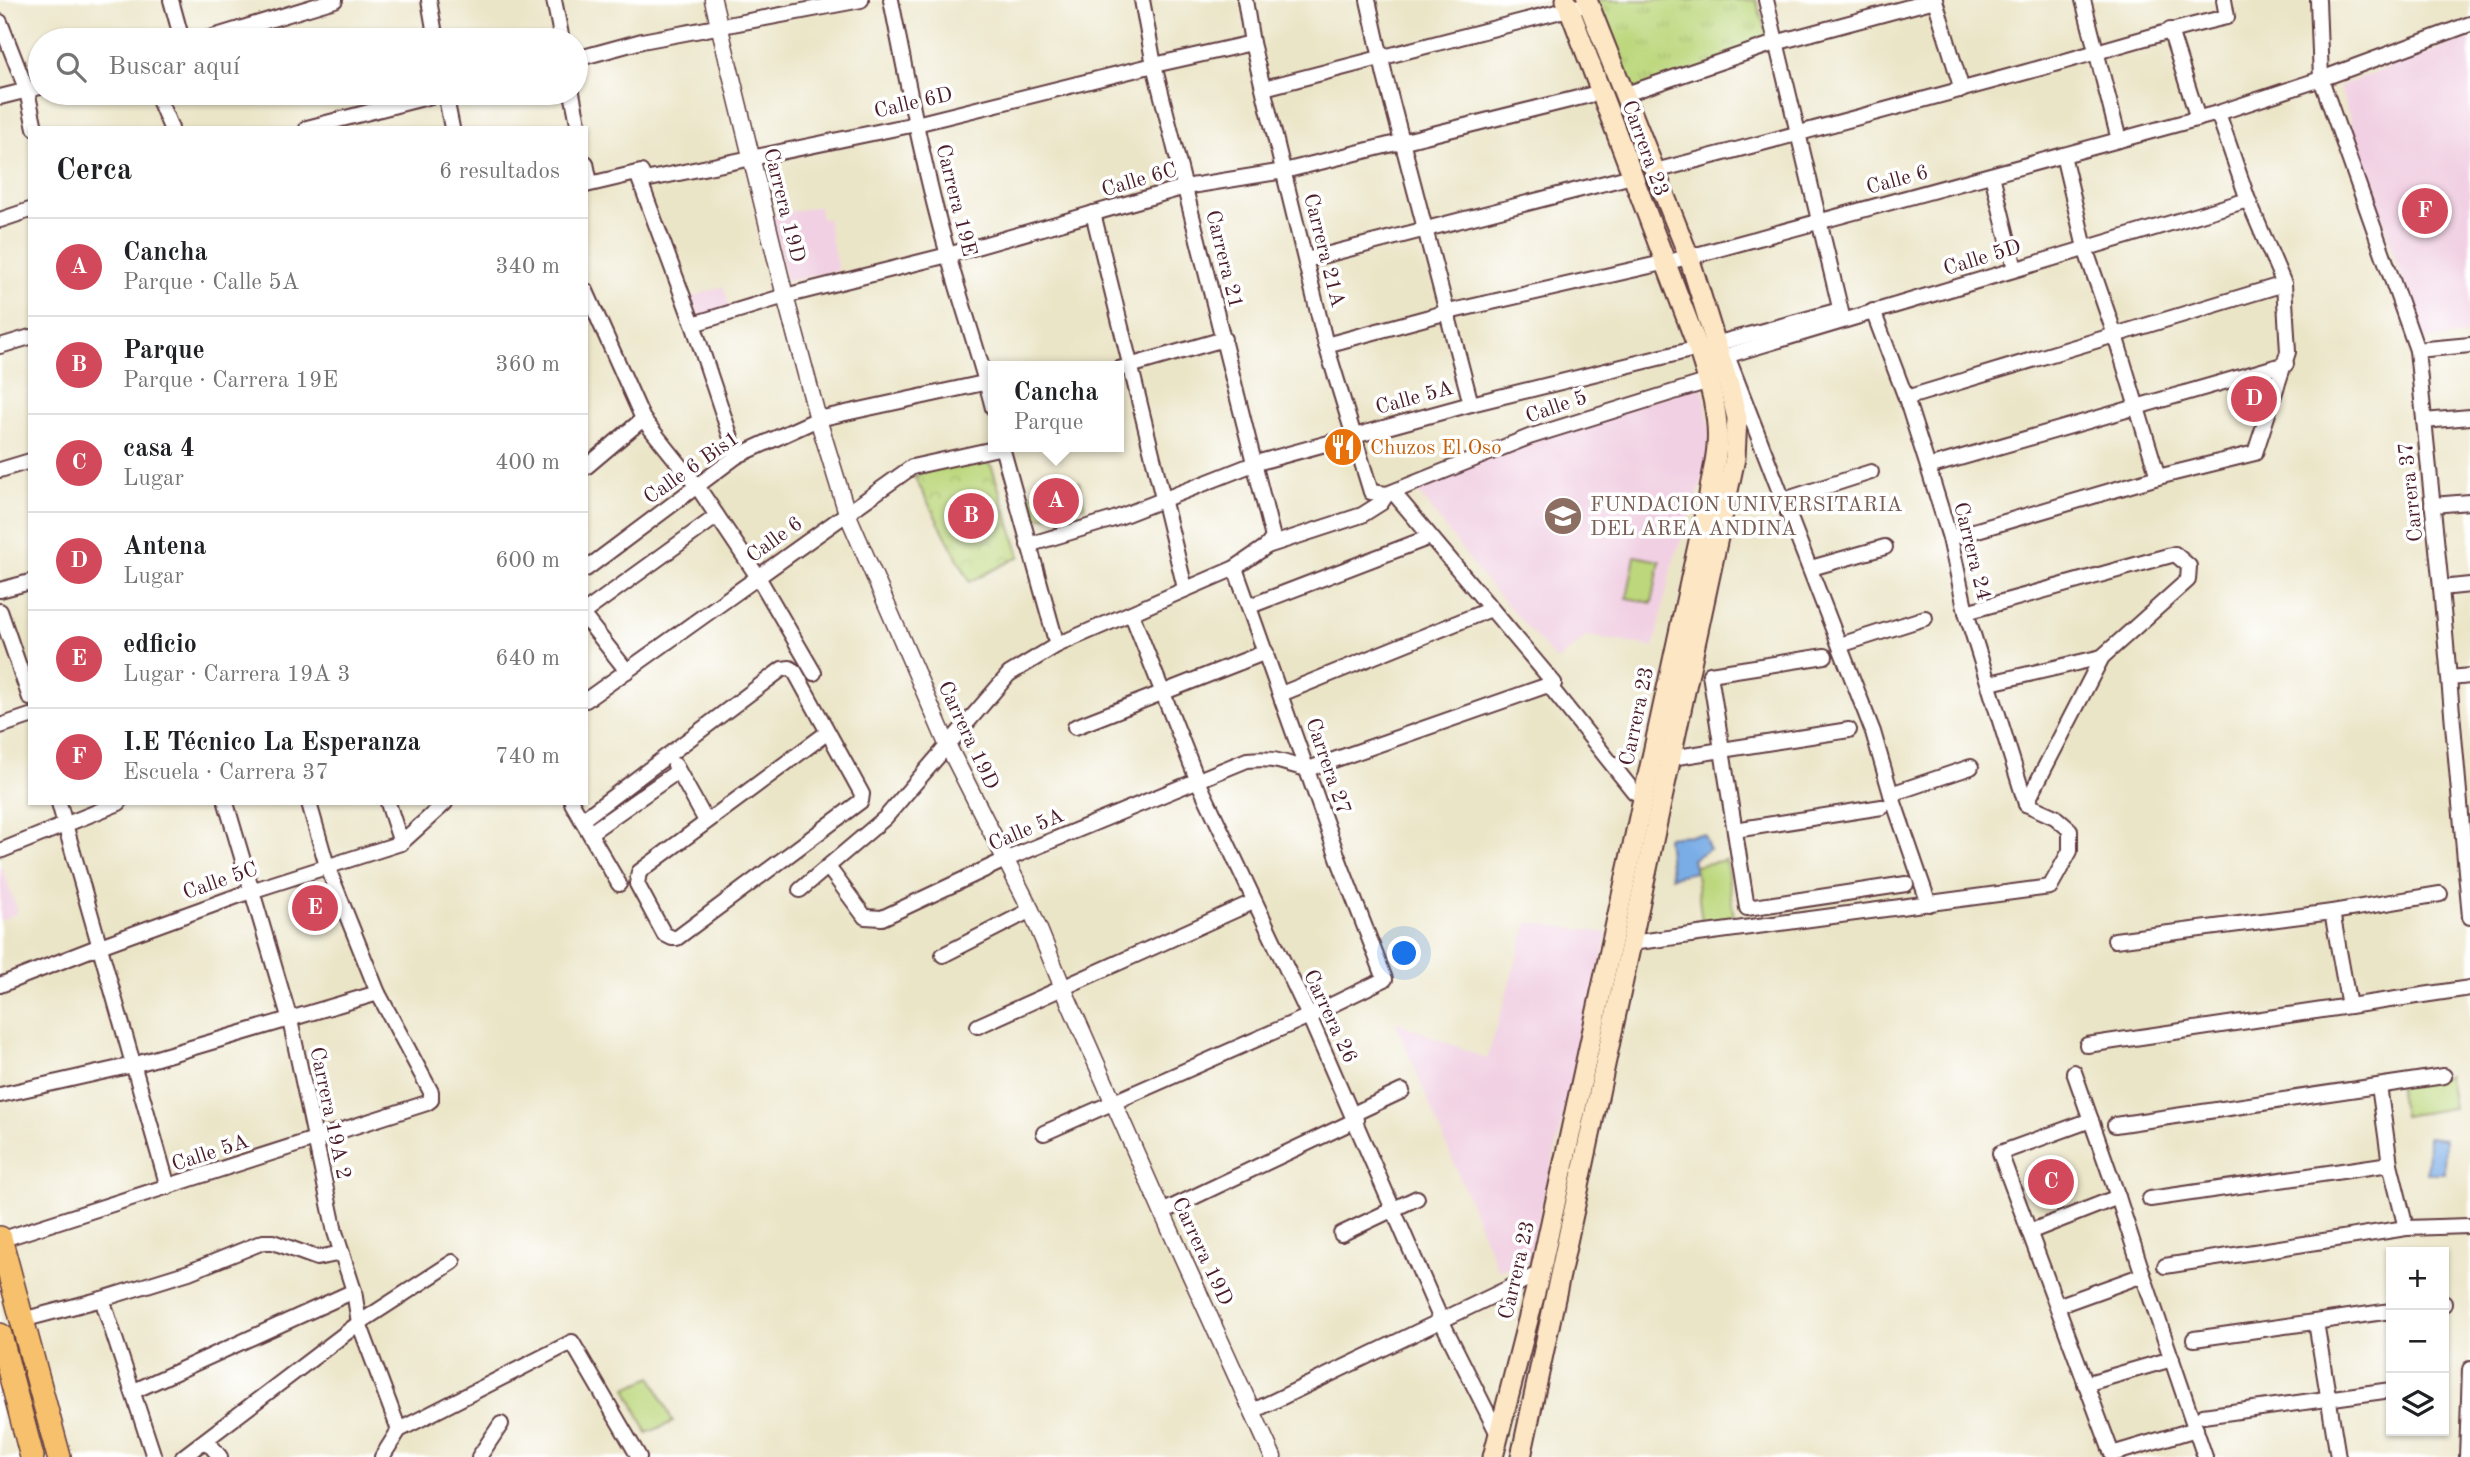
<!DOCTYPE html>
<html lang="es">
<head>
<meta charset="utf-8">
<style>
  body { margin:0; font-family:"Old Standard TT",serif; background:#f6f6f6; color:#202124 }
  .controls { position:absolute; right:21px; bottom:21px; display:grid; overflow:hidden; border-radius:0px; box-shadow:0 2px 5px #0004 }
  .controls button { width:63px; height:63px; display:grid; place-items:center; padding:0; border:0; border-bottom:2px solid #e0e0e0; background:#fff; color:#202124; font:35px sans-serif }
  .you { position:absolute; left:1405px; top:954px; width:24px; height:24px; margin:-18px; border:5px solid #fff; border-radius:50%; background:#1a73e8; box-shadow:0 0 0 10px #1a73e833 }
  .badge { display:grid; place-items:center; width:46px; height:46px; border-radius:50%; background:#d1495b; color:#fff; font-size:23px; font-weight:700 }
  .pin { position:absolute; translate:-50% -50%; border:4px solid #fff; box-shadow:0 2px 7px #0006 }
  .popup { position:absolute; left:988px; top:361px; width:136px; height:91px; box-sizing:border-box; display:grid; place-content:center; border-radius:0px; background:#fff; filter:drop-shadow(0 2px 5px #0005); font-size:23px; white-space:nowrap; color:#757577 }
  .popup b { font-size:26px; color:#202124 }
  .popup::after { content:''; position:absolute; left:50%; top:100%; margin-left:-14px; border:14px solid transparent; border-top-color:#fff }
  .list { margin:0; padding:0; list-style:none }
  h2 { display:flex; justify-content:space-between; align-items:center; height:91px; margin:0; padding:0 28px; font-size:30px }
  h2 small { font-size:23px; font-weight:400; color:#757577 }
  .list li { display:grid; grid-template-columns:46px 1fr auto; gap:21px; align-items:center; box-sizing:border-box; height:98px; padding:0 28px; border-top:2px solid #e0e0e0 }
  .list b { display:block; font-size:26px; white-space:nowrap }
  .list p { margin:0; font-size:23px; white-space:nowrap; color:#757577 }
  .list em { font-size:23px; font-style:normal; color:#757577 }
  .icon { flex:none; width:38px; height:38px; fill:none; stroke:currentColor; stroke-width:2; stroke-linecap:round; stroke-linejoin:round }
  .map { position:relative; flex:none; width:2470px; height:1457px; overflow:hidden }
  .search { position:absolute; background:#fff; box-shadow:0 2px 5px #0004; left:28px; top:28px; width:560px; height:77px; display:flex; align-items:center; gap:18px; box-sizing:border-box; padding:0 24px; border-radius:38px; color:#757577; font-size:26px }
  .panel { position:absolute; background:#fff; box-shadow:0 2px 5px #0004; left:28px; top:126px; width:560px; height:679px; border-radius:0px }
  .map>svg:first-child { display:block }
  .built { fill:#f1d0e3 }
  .grass { fill:url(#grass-tufts); stroke:#837b54; stroke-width:2 }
  .park { fill:url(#park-crowns); stroke:#837b54; stroke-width:2 }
  .pitch { fill:#bcd77c; stroke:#837b54; stroke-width:2 }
  .water { fill:#7aade6; stroke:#626688; stroke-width:2 }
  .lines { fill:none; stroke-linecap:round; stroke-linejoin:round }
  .minor-casing { stroke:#623d42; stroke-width:18 }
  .tertiary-casing { stroke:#623d42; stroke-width:19 }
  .secondary-casing { stroke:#623d42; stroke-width:23 }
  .trunk-casing { stroke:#623d42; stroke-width:26 }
  .minor { stroke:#fff; stroke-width:14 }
  .tertiary { stroke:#fff; stroke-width:16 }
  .secondary { stroke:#fce6c4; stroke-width:19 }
  .trunk { stroke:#f7c06c; stroke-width:23 }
  .labels { text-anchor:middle; stroke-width:7; stroke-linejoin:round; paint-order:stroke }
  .street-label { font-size:21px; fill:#4a1f2b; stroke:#fff }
  .food-label { font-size:21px; fill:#c56008; stroke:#fff; text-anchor:start }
  .education-label { font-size:21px; fill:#785e54; stroke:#fff; text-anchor:start }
</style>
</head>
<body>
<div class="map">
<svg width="2470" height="1457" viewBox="0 0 2470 1457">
  <defs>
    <pattern id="grass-tufts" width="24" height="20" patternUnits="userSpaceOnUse" patternTransform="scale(1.75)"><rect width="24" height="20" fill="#bcd77c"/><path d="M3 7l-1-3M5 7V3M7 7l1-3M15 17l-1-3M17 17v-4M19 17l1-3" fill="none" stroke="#a3b86b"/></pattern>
    <pattern id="park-crowns" width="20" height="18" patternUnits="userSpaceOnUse" patternTransform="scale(1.75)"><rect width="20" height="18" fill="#bcd77c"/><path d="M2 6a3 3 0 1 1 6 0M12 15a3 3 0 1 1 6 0" fill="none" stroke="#a3b86b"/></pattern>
  </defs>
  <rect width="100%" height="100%" fill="#fff"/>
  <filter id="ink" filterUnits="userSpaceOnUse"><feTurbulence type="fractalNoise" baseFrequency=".0143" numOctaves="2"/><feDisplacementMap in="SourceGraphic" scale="14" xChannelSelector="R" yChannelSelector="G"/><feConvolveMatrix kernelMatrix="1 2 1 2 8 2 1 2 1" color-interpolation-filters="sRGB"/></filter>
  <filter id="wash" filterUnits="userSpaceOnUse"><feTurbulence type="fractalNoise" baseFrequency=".00686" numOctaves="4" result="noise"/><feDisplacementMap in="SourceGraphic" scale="28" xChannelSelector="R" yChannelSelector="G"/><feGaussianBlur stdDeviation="1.57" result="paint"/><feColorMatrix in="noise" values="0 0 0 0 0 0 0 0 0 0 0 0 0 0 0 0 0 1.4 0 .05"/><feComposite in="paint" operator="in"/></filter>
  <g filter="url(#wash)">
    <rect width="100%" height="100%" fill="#ebe5c7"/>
    <g class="built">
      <path d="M2470 38V335L2422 340 2339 86Z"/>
      <path d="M819 206 821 219 827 218 838 271 786 281 772 216Z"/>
      <path d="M723 286 730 308 698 317 690 298Z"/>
      <path d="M1702 385 1710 428 1707 468 1672 565 1654 647 1587 636 1557 661 1483 578 1414 486 1537 436Z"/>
      <path d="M0 863 18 912 0 921Z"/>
      <path d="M1528 922 1608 933 1528 1263 1498 1270 1395 1021 1487 1059Z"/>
    </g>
    <path class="grass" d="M1594 0H1756L1771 48 1629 91Z"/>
    <g class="park">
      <path d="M967 453 981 457 992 467 1020 556 970 582 914 476Z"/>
      <path d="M1079 482 1085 506 1034 519 1027 496Z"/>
    </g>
    <g class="pitch">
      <path d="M1635 556 1660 561 1652 603 1627 598Z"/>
      <path d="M1726 860 1734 919 1702 923 1695 866Z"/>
      <path d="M2448 1076 2453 1108 2403 1116 2398 1084Z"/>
      <path d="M652 1377 673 1422 647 1433 626 1388Z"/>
    </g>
    <g class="water">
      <path d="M1704 834 1709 849 1692 859 1695 872 1671 877 1667 837Z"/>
      <path d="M2428 1137 2445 1139 2444 1173H2427Z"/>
    </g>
  </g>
  <g filter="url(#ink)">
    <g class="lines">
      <g class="minor-casing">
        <g id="minor">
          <path d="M171 0 182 40"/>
          <path d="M429 0 436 40"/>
          <path d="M554 0 562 40"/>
          <path d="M891 0C908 85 924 171 948 255 962 306 980 356 993 408"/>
          <path d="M1245 0 1252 43 1326 345 1371 492 1387 494"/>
          <path d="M1368 0 1385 76 1471 404"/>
          <path d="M1766 0 1843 320"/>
          <path d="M1935 0 1962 90"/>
          <path d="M2083 0 2119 140"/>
          <path d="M2318 0 2321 79 2417 350 2441 588 2470 917"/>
          <path d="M0 22 27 91 35 128"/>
          <path d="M2170 30 2198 119"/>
          <path d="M203 40 335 0"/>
          <path d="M576 59 642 41 861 0"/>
          <path d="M1264 88 1588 4"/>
          <path d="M156 93 171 128"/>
          <path d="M445 93 452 128"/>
          <path d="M572 93 579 128"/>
          <path d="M1623 95 1775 43 1935 0"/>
          <path d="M0 97 40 87"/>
          <path d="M307 128 443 93"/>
          <path d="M2063 155 2085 248 2115 335 2158 477"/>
          <path d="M586 163 590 183"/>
          <path d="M1655 171C1779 139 1903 106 2026 72 2093 54 2159 32 2227 17L2224 0"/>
          <path d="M637 173 693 324 737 456"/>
          <path d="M1992 175 2015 269"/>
          <path d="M586 185 641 172 645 180 916 124 1154 65 1252 43"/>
          <path d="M1093 213 1185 588"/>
          <path d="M0 220 30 210"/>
          <path d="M1306 260 1632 176"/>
          <path d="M586 291 643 419 697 486 758 577 814 673"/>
          <path d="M1873 311 1906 398 1928 467 1950 538 1966 612 2026 804"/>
          <path d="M693 324 785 296 948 255 1185 187 1284 171 1602 92"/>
          <path d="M1326 345 1448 312 1689 257 2218 113 2321 79 2470 24"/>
          <path d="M0 346 30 337"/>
          <path d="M2417 350 2470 345"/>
          <path d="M1119 369 1224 339"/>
          <path d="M1906 398 2284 284"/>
          <path d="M2424 421 2470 417"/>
          <path d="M1002 447 1057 645"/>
          <path d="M586 467 643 419"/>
          <path d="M1928 467 2286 364"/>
          <path d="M0 470 30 461"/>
          <path d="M1393 492 1554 683 1552 689 1634 792 1643 794"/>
          <path d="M1784 500 1871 472"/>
          <path d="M2432 505 2470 502"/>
          <path d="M1950 538 2158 477 2255 453 2288 352 2284 284 2248 200 2218 113"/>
          <path d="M1028 545 1114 519 1256 463 1471 404 1715 344 1840 310"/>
          <path d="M1267 546 1362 515 1381 503 1387 494 1529 437 1709 381"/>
          <path d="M1811 568 1885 547"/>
          <path d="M586 569 737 456 818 419 993 381"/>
          <path d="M2441 588 2470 585"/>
          <path d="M0 590 30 582"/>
          <path d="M1250 606 1430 537"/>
          <path d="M0 611 30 698"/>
          <path d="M586 611 717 516"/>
          <path d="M1966 612 2175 554 2189 566 2188 580 2102 657 2026 804"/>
          <path d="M1132 615 1197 779 1309 1016 1442 1322 1498 1434"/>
          <path d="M586 619 627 671"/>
          <path d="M1840 645 1925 618"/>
          <path d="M1825 656 1710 674 1747 908 1906 884"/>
          <path d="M2450 678 2470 676"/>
          <path d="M1990 683 2102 657"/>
          <path d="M1281 694 1491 609"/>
          <path d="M586 700 912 467 1003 447"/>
          <path d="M0 726 30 716"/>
          <path d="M1075 727 1266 652"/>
          <path d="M1671 758 1849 730"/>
          <path d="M675 765 706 821"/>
          <path d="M1891 794 1971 767"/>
          <path d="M59 803 168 1187"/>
          <path d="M226 803 290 1020 335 1232 354 1291 359 1323 399 1430"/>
          <path d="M388 803 401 843"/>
          <path d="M572 803 619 884"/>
          <path d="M582 820 782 669 790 668 795 672 862 794 861 801 677 938H672L664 934 637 884 639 872 828 732"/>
          <path d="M1735 830 1882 807"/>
          <path d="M590 833 678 771"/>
          <path d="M0 851 119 803"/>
          <path d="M828 867 865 917 882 918 1007 859 1247 760C1277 757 1281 763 1308 769L1554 683"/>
          <path d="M800 890 885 818 1009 674 1057 645 1235 568 1267 546 1273 538 1154 65 1142 0"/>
          <path d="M1929 904 1891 794 1873 732 1728 358 1729 355 2248 200"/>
          <path d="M2332 912 2349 1006"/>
          <path d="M2115 940 2332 912 2440 894"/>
          <path d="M1631 943 2050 887 2070 851V830L2055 817 2026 804"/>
          <path d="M943 955 1031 910"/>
          <path d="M0 985 100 946 251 891 401 843 445 803"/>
          <path d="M978 1026 1253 902"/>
          <path d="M2087 1045 2470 988"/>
          <path d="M2074 1072 2118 1197 2143 1275 2205 1457"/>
          <path d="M2379 1086 2390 1164 2406 1228"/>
          <path d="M0 1095 133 1065 378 993"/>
          <path d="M1353 1114 1402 1091"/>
          <path d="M2091 1120 2000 1153 2112 1454 2196 1429"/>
          <path d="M2115 1125 2444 1076"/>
          <path d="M1044 1133 1309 1016 1385 979 1340 863 1235 568"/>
          <path d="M2150 1199 2390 1164"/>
          <path d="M1162 1212 1356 1120"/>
          <path d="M2029 1232 2118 1197"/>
          <path d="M1341 1234 1417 1198"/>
          <path d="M0 1240 427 1103 431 1100V1092L378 993 327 866 309 803"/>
          <path d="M2165 1266 2406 1228 2469 1226"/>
          <path d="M102 1299 154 1457"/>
          <path d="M2444 1304V1303"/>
          <path d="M2057 1306 2143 1275"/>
          <path d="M22 1320 102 1299 189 1272 263 1242H273L317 1258 342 1253"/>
          <path d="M2316 1322 2338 1457"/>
          <path d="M2194 1339 2391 1311"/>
          <path d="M2085 1384 2172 1359"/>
          <path d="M134 1391 354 1291"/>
          <path d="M1253 1411 1540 1273"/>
          <path d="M2203 1416 2391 1390"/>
          <path d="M207 1441 220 1457"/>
          <path d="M183 1457 359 1323 453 1262"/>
          <path d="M382 1457 399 1430 572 1342 639 1457"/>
          <path d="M479 1457 501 1424"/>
          <path d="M2467 1457 2470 1369"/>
        </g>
      </g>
      <g class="tertiary-casing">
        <path id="tertiary" d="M713 0 785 296 818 419 847 513 947 744 1031 910 1063 988 1162 1212 1273 1457"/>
      </g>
      <g class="secondary-casing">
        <g id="secondary">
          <path d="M1493 1457 1540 1273 1709 495C1711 479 1716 462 1717 446 1720 413 1708 379 1698 348L1566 0"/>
          <path d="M1521 1457 1735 458 1737 418 1729 386 1689 257 1587 0"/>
        </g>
      </g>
      <g class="trunk-casing">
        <g id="trunk">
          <path d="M0 1238 59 1457"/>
          <path d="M0 1335 32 1457"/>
        </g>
      </g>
      <use href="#minor" class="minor"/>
      <use href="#tertiary" class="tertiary"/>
      <use href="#secondary" class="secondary"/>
      <use href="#trunk" class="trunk"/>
    </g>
  </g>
  <defs>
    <g id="restaurant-disc" transform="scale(2.0125)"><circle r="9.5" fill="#e8710a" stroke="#fff"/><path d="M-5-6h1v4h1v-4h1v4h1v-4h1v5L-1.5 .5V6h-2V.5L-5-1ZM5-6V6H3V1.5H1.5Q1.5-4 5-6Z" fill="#fff"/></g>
    <g id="university-disc" transform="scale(2.0125)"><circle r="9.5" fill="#8d6e63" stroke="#fff"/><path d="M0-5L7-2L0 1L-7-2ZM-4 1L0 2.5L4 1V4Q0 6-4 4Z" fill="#fff"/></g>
  </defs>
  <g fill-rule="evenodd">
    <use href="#restaurant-disc" x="1343" y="447"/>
    <use href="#university-disc" x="1563" y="516"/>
  </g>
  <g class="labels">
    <g class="street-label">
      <text transform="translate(913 102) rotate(-13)" y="7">Calle 6D</text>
      <text transform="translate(1646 148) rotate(70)" y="7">Carrera 23</text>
      <text transform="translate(1139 179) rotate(-16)" y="7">Calle 6C</text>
      <text transform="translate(1897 179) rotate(-15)" y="7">Calle 6</text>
      <text transform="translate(957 200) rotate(76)" y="7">Carrera 19E</text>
      <text transform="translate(785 205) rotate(76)" y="7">Carrera 19D</text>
      <text transform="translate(1325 250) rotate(76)" y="7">Carrera 21A</text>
      <text transform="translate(1982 257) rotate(-17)" y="7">Calle 5D</text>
      <text transform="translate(1225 259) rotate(76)" y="7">Carrera 21</text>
      <text transform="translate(1414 397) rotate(-15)" y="7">Calle 5A</text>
      <text transform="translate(1556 406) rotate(-19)" y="7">Calle 5</text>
      <text transform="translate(691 467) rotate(-35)" y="7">Calle 6 Bis1</text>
      <text transform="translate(2410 492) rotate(-96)" y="7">Carrera 37</text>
      <text transform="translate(774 539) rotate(-36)" y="7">Calle 6</text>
      <text transform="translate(1973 551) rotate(76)" y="7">Carrera 24</text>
      <text transform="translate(1636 716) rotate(-78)" y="7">Carrera 23</text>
      <text transform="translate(969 735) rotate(65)" y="7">Carrera 19D</text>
      <text transform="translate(1329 766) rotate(71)" y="7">Carrera 27</text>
      <text transform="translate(1026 829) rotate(-23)" y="7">Calle 5A</text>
      <text transform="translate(220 880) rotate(-19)" y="7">Calle 5C</text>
      <text transform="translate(1331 1016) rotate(65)" y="7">Carrera 26</text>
      <text transform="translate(331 1113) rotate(78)" y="7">Carrera 19A 2</text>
      <text transform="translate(210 1152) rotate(-18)" y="7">Calle 5A</text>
      <text transform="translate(1203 1251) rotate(65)" y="7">Carrera 19D</text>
      <text transform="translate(1516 1270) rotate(-77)" y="7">Carrera 23</text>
    </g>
    <g class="food-label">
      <text x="1370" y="454">Chuzos El Oso</text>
    </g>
    <g class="education-label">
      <text x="1590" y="511">FUNDACION UNIVERSITARIA<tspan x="1590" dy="24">DEL AREA ANDINA</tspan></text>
    </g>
  </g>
</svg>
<div class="controls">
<button>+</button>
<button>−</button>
<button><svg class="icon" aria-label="layers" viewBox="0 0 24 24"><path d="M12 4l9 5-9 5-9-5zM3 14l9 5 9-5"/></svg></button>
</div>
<div class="you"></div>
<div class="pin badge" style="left:1056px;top:501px">A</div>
<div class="popup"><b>Cancha</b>Parque</div>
<div class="pin badge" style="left:971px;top:516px">B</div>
<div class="pin badge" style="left:2051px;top:1182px">C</div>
<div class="pin badge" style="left:2254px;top:399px">D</div>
<div class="pin badge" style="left:315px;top:908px">E</div>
<div class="pin badge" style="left:2425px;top:211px">F</div>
<div class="search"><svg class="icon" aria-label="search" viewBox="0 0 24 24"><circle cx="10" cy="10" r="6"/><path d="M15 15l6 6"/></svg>Buscar aquí</div>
<section class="panel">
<h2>Cerca<small>6 resultados</small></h2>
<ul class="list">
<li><span class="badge">A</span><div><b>Cancha</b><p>Parque · Calle 5A</p></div><em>340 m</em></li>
<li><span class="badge">B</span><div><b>Parque</b><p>Parque · Carrera 19E</p></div><em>360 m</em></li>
<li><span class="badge">C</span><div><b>casa 4</b><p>Lugar</p></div><em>400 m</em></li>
<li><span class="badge">D</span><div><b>Antena</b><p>Lugar</p></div><em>600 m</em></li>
<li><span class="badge">E</span><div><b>edficio</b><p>Lugar · Carrera 19A 3</p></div><em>640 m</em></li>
<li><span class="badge">F</span><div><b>I.E Técnico La Esperanza</b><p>Escuela · Carrera 37</p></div><em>740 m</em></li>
</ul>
</section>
</div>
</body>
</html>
